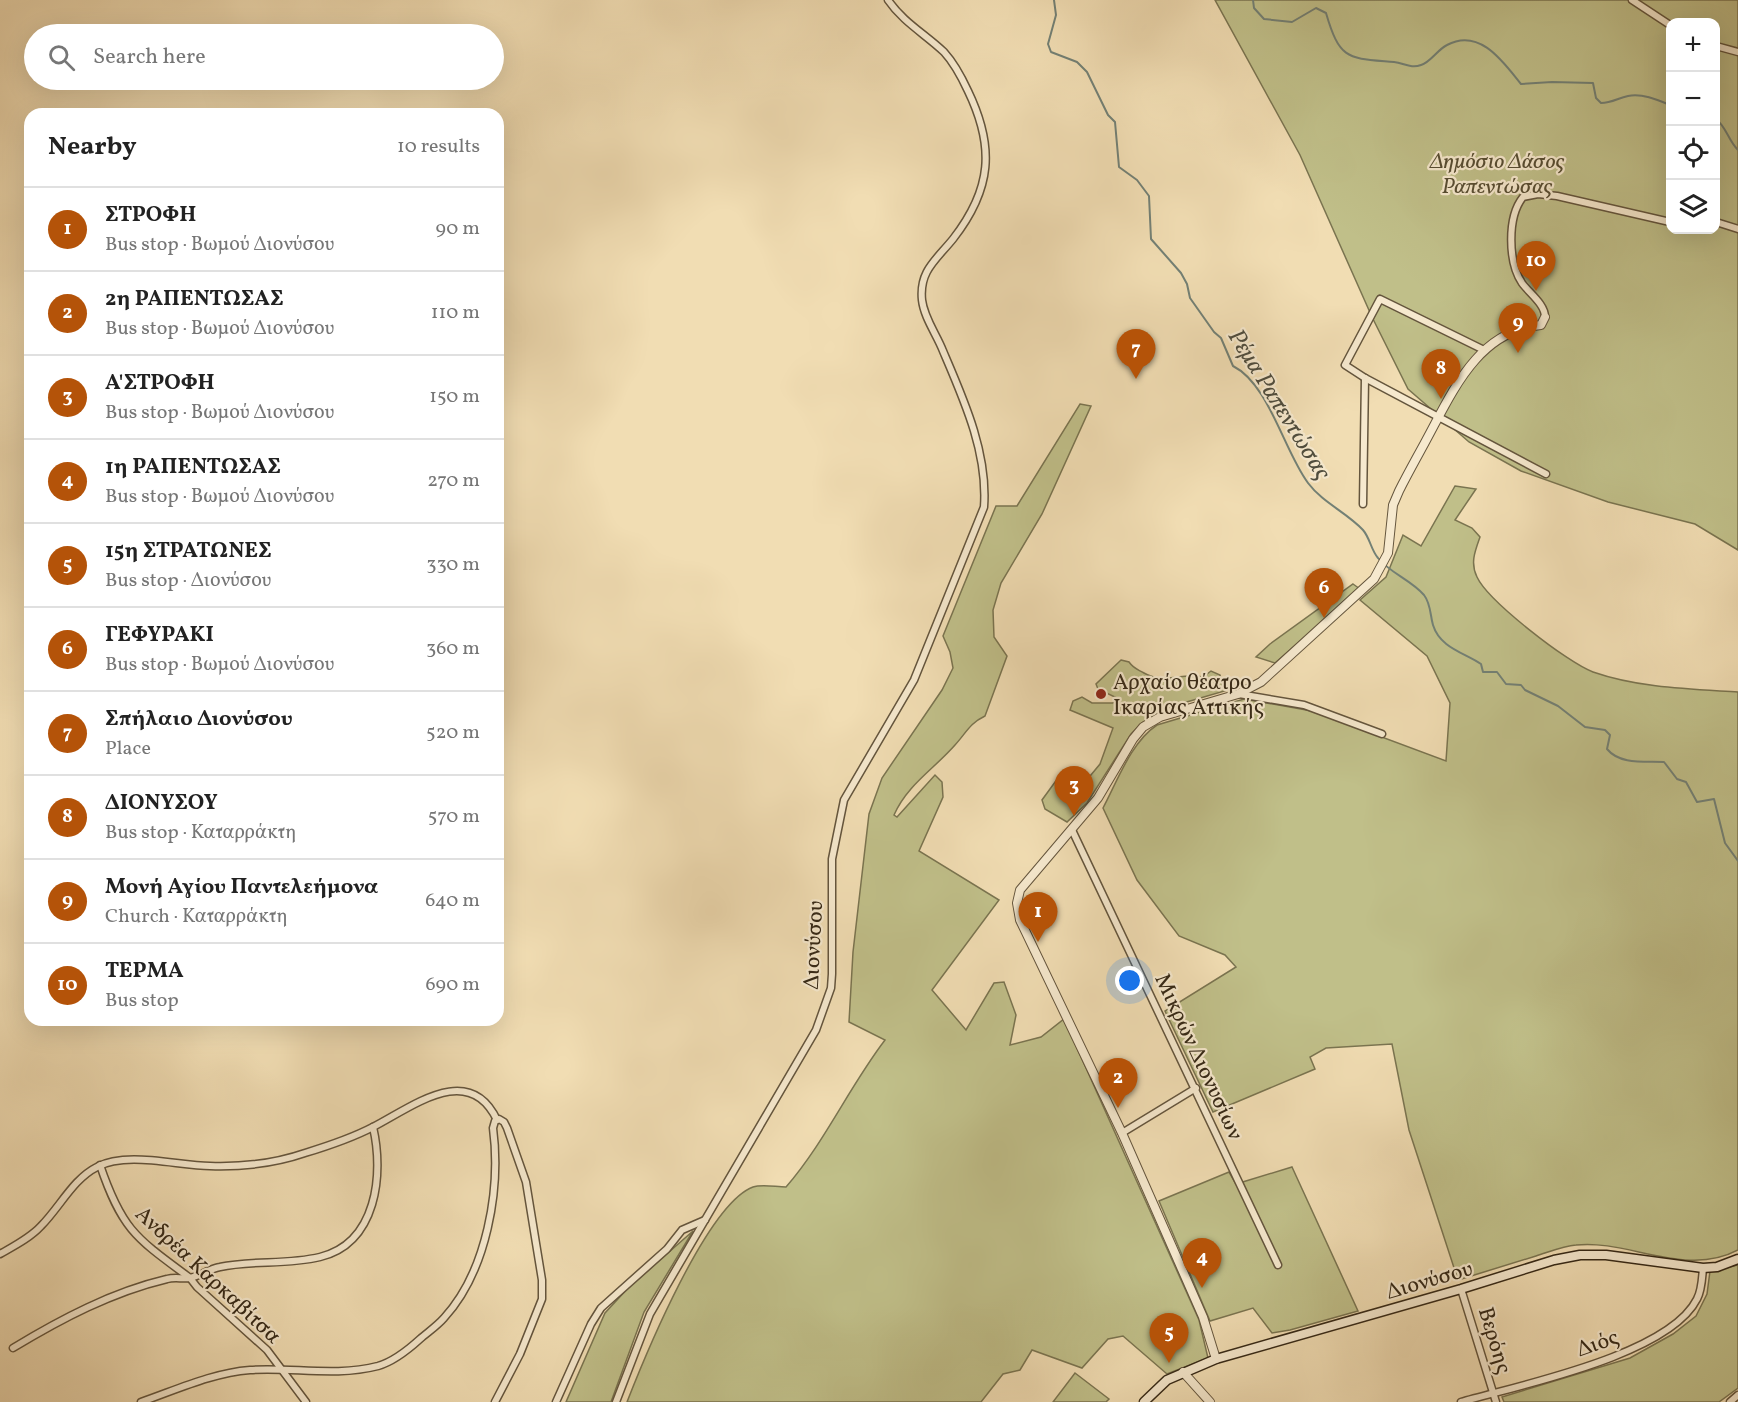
<!DOCTYPE html>
<html lang="en">
<head>
<meta charset="utf-8">
<style>
  body { margin:0; font-family:Vollkorn,serif; background:#f6f6f6; color:#222 }
  .controls { position:absolute; right:18px; top:18px; display:grid; overflow:hidden; border-radius:12px; box-shadow:0 6px 24px #0002 }
  .controls button { width:54px; height:54px; display:grid; place-items:center; padding:0; border:0; border-bottom:2px solid #e0e0e0; background:#fff; color:#222; font:30px sans-serif }
  .you { position:absolute; left:1130px; top:981px; width:21px; height:21px; margin:-15px; border:4px solid #fff; border-radius:50%; background:#1a73e8; box-shadow:0 0 0 9px #1a73e833 }
  .badge { display:grid; place-items:center; width:39px; height:39px; border-radius:50%; background:#b45309; color:#fff; font-size:20px; font-weight:700 }
  .pin { position:absolute; translate:-50% -50px; filter:drop-shadow(0 2px 3px #0008) }
  .pin::after { content:''; position:absolute; top:32px; width:21px; height:18px; background:inherit; clip-path:polygon(0 0,100% 0,50% 100%) }
  .list { margin:0; padding:0; list-style:none }
  h2 { display:flex; justify-content:space-between; align-items:center; height:78px; margin:0; padding:0 24px; font-size:26px }
  h2 small { font-size:20px; font-weight:400; color:#767676 }
  .list li { display:grid; grid-template-columns:39px 1fr auto; gap:18px; align-items:center; box-sizing:border-box; height:84px; padding:0 24px; border-top:2px solid #e0e0e0 }
  .list b { display:block; font-size:22px; white-space:nowrap }
  .list p { margin:0; font-size:20px; white-space:nowrap; color:#767676 }
  .list em { font-size:20px; font-style:normal; color:#767676 }
  .icon { flex:none; width:33px; height:33px; fill:none; stroke:currentColor; stroke-width:2; stroke-linecap:round; stroke-linejoin:round }
  .map { position:relative; flex:none; width:1738px; height:1402px; overflow:hidden }
  .search { position:absolute; background:#fff; box-shadow:0 6px 24px #0002; left:24px; top:24px; width:480px; height:66px; display:flex; align-items:center; gap:15px; box-sizing:border-box; padding:0 21px; border-radius:33px; color:#767676; font-size:22px }
  .panel { position:absolute; background:#fff; box-shadow:0 6px 24px #0002; left:24px; top:108px; width:480px; height:918px; border-radius:18px }
  .map>svg:first-child { display:block }
  .green { fill:#c0bf89; stroke:#7a7450; stroke-width:1.5; fill-rule:evenodd }
  .lines { fill:none; stroke-linecap:round; stroke-linejoin:round }
  .stream { stroke:#738075; stroke-width:2 }
  .minor-casing { stroke:#64553d; stroke-width:9 }
  .tertiary-casing { stroke:#64553d; stroke-width:10 }
  .secondary-casing { stroke:#352816; stroke-width:11 }
  .minor { stroke:#f6e9ce; stroke-width:6 }
  .tertiary { stroke:#f6e9ce; stroke-width:8 }
  .secondary { stroke:#f6e9ce; stroke-width:8 }
  .poi-dot { fill:#8f2418; stroke:#f6e9ce; stroke-width:2 }
  .labels { text-anchor:middle; stroke-width:4.5; stroke-linejoin:round; paint-order:stroke }
  .park-label { font-size:22px; font-style:italic; fill:#584e33; stroke:#f6e9ce }
  .poi-label { font-size:22px; fill:#352816; stroke:#f6e9ce; text-anchor:start }
  .street-label { font-size:22px; fill:#352816; stroke:#f6e9ce }
  .water-label { font-size:24px; font-style:italic; fill:#4f4d3e; stroke:#f6e9ce }
</style>
</head>
<body>
<div class="map">
<svg width="1738" height="1402" viewBox="0 0 1738 1402">
  <rect width="100%" height="100%" fill="#f1ddb3"/>
  <filter id="stains"><feTurbulence type="fractalNoise" baseFrequency=".00333" numOctaves="4"/><feColorMatrix values="0 0 0 0 .2 0 0 0 0 .09 0 0 0 0 .02 0 0 0 .5 -.17"/></filter>
  <radialGradient id="worn" r=".72"><stop offset=".6" stop-color="#630" stop-opacity="0"/><stop offset="1" stop-color="#630" stop-opacity=".3"/></radialGradient>
  <g class="green">
    <path d="M1215 0H1738V550L1695 524 1608 502 1521 471 1469 442 1408 389 1372 317 1300 155ZM1670 22H1716V230H1670Z"/>
    <path d="M1080 404 1091 406 1042 514 1001 583 993 610 994 637 1007 656 985 716C970 723 966 733 955 745 934 769 907 785 894 815L897 817 935 775 942 782 943 797 919 851 999 900 932 990 966 1030 994 983 1004 982 1016 1015 1010 1045 1041 1037 1064 1019 1199 1320 1208 1358 1167 1374 1123 1336 1108 1339 1082 1368 1032 1350 1020 1370 1003 1374 981 1402H627C645 1356 707 1204 753 1187 762 1184 776 1187 786 1187 825 1142 849 1087 885 1040L849 1022 853 952 869 814 882 778 942 690 953 668 950 652 943 636 996 506H1017Z"/>
    <path d="M1455 486 1476 489 1455 520 1472 528 1480 537C1475 551 1470 563 1477 577 1488 601 1568 663 1593 672 1639 688 1690 689 1738 692V1250C1686 1278 1627 1239 1576 1245 1563 1246 1549 1252 1536 1256 1510 1264 1484 1272 1458 1280L1409 1130 1392 1044 1326 1048 1310 1057 1315 1069 1213 1112 1165 1011 1236 967 1225 955 1179 936 1137 880 1103 808C1117 782 1131 742 1157 725L1244 699 1312 711 1446 761 1450 703 1427 656 1360 600 1386 577 1403 535 1421 546Z"/>
    <path d="M1353 584 1360 589 1275 663 1256 657 1270 644Z"/>
    <path d="M1121 660 1129 662C1134 669 1137 669 1144 673 1164 685 1181 672 1203 677L1211 671 1220 675 1222 684 1228 690 1173 706 1143 722 1131 734 1087 803 1067 822 1045 809 1042 800 1058 778 1068 777 1073 786 1081 787 1100 764 1113 728 1070 710 1073 701 1082 697 1092 703H1113L1117 698 1098 689 1096 684Z"/>
    <path d="M1292 1167 1358 1311 1290 1330 1272 1333 1253 1308 1210 1321 1159 1201 1229 1172 1236 1184Z"/>
    <path d="M693 1231 644 1312 611 1402H566L605 1313 629 1287Z"/>
    <path d="M1738 1265V1388L1719 1402H1504L1502 1397 1630 1358 1673 1334 1696 1316 1707 1294 1710 1271Z"/>
    <path d="M1075 1373 1109 1399 1106 1402H1053Z"/>
  </g>
  <g class="lines">
    <g class="stream">
      <path d="M1054 0 1056 15 1048 44 1051 52 1077 62 1087 72 1108 115 1115 122 1119 167 1137 180 1149 196 1151 239 1181 273 1187 284 1190 298 1214 332 1221 338 1233 366C1269 384 1284 451 1308 483 1323 503 1346 512 1363 530 1370 538 1371 550 1378 558 1390 573 1411 580 1424 595 1431 604 1430 615 1433 625 1440 648 1465 653 1481 664L1483 672H1497L1506 684 1521 685 1525 690 1558 706 1585 727 1605 730 1610 735 1607 749C1620 765 1645 761 1664 762L1677 779 1686 782 1697 802 1714 799 1725 843 1738 861"/>
      <path d="M1253 0 1254 8 1264 19 1292 22 1316 8 1326 13C1340 61 1348 58 1394 62 1404 63 1411 69 1421 65 1431 62 1437 50 1447 45 1480 27 1504 63 1521 84L1552 82 1593 83 1596 98 1601 103C1612 103 1618 98 1628 96 1642 93 1658 100 1670 105"/>
      <path d="M1716 119C1727 128 1728 140 1738 150"/>
    </g>
    <g class="minor-casing">
      <g id="minor">
        <path d="M1632 0 1670 25"/>
        <path d="M1716 46 1738 52"/>
        <path d="M1716 222 1738 229"/>
        <path d="M1545 317C1545 304 1529 293 1522 283 1508 262 1507 217 1523 197L1538 194 1557 196 1670 222"/>
        <path d="M1484 350 1380 299 1345 365 1365 378 1546 474"/>
        <path d="M1363 504 1365 378"/>
        <path d="M1239 694 1304 705 1382 734"/>
        <path d="M1072 830 1278 1265"/>
        <path d="M1122 1133 1196 1088"/>
        <path d="M100 1165C122 1230 136 1238 190 1278L197 1287 267 1350 306 1402"/>
        <path d="M0 1254C14 1246 30 1238 41 1226 60 1207 73 1179 97 1167 127 1151 178 1166 210 1166 241 1167 276 1163 305 1153 328 1146 352 1138 373 1127 412 1107 469 1061 497 1120"/>
        <path d="M1461 1289 1496 1402"/>
        <path d="M13 1348C61 1319 112 1292 167 1279 174 1277 182 1279 190 1278 200 1276 209 1269 220 1267 252 1260 287 1265 320 1257 377 1243 384 1174 373 1127"/>
        <path d="M141 1402C176 1390 212 1373 250 1370 293 1367 335 1377 378 1366 392 1362 409 1349 420 1339 428 1332 437 1326 444 1318 487 1271 501 1189 493 1128L495 1121 499 1119 504 1122 507 1128 526 1182 542 1280V1299L520 1354 495 1402"/>
        <path d="M556 1402 591 1324 601 1308 667 1249 682 1230 705 1220"/>
        <path d="M616 1402 650 1314 816 1030 831 988 832 974V859L844 800 914 680 984 507C988 453 964 400 943 351 937 335 924 318 922 300 919 271 936 260 953 239 992 189 995 147 968 91 962 78 954 63 944 52 925 34 903 22 888 0"/>
        <path d="M1461 1402C1520 1385 1669 1355 1697 1299 1702 1290 1702 1278 1703 1268"/>
        <path d="M1730 1402 1738 1395"/>
      </g>
    </g>
    <g class="tertiary-casing">
      <g id="tertiary">
        <path d="M1216 1359 1203 1317 1122 1133 1020 920 1017 903 1020 890 1098 798 1133 739 1143 727 1160 717 1238 694 1261 682 1374 579 1388 553 1393 505 1399 491C1409 471 1420 452 1430 433 1455 386 1481 330 1541 325L1545 317"/>
        <path d="M1183 1372 1210 1402"/>
      </g>
    </g>
    <g class="secondary-casing">
      <path id="secondary" d="M1144 1402 1167 1380 1216 1359 1461 1289 1554 1260 1580 1255H1606L1703 1268 1717 1267 1738 1259"/>
    </g>
    <use href="#minor" class="minor"/>
    <use href="#tertiary" class="tertiary"/>
    <use href="#secondary" class="secondary"/>
  </g>
  <circle class="poi-dot" cx="1101" cy="694" r="6"/>
  <g class="labels">
    <g class="park-label">
      <text x="1497" y="168">Δημόσιο Δάσος<tspan x="1497" dy="25">Ραπεντώσας</tspan></text>
    </g>
    <g class="poi-label">
      <text x="1113" y="689">Αρχαίο θέατρο<tspan x="1113" dy="25">Ικαρίας Αττικής</tspan></text>
    </g>
    <g class="street-label">
      <text transform="translate(812 945) rotate(-87)" y="8">Διονύσου</text>
      <text transform="translate(1200 1056) rotate(65)" y="8">Μικρών Διονυσίων</text>
      <text transform="translate(209 1274) rotate(43)" y="8">Ανδρέα Καρκαβίτσα</text>
      <text transform="translate(1429 1279) rotate(-16)" y="8">Διονύσου</text>
      <text transform="translate(1496 1340) rotate(73)" y="8">Βερόης</text>
      <text transform="translate(1597 1342) rotate(-19)" y="8">Διός</text>
    </g>
    <g class="water-label">
      <text transform="translate(1280 404) rotate(58)" y="8">Ρέμα Ραπεντώσας</text>
    </g>
  </g>
  <rect width="100%" height="100%" filter="url(#stains)"/>
  <rect width="100%" height="100%" fill="url(#worn)"/>
</svg>
<div class="controls">
<button>+</button>
<button>−</button>
<button><svg class="icon" aria-label="locate" viewBox="0 0 24 24"><circle cx="12" cy="12" r="6"/><path d="M12 2v4M12 18v4M2 12h4M18 12h4"/></svg></button>
<button><svg class="icon" aria-label="layers" viewBox="0 0 24 24"><path d="M12 4l9 5-9 5-9-5zM3 14l9 5 9-5"/></svg></button>
</div>
<div class="you"></div>
<div class="pin badge" style="left:1038px;top:942px">1</div>
<div class="pin badge" style="left:1118px;top:1108px">2</div>
<div class="pin badge" style="left:1074px;top:816px">3</div>
<div class="pin badge" style="left:1202px;top:1288px">4</div>
<div class="pin badge" style="left:1169px;top:1363px">5</div>
<div class="pin badge" style="left:1324px;top:618px">6</div>
<div class="pin badge" style="left:1136px;top:379px">7</div>
<div class="pin badge" style="left:1441px;top:399px">8</div>
<div class="pin badge" style="left:1518px;top:353px">9</div>
<div class="pin badge" style="left:1536px;top:291px">10</div>
<div class="search"><svg class="icon" aria-label="search" viewBox="0 0 24 24"><circle cx="10" cy="10" r="6"/><path d="M15 15l6 6"/></svg>Search here</div>
<section class="panel">
<h2>Nearby<small>10 results</small></h2>
<ul class="list">
<li><span class="badge">1</span><div><b>ΣΤΡΟΦΗ</b><p>Bus stop · Βωμού Διονύσου</p></div><em>90 m</em></li>
<li><span class="badge">2</span><div><b>2η ΡΑΠΕΝΤΩΣΑΣ</b><p>Bus stop · Βωμού Διονύσου</p></div><em>110 m</em></li>
<li><span class="badge">3</span><div><b>Α'ΣΤΡΟΦΗ</b><p>Bus stop · Βωμού Διονύσου</p></div><em>150 m</em></li>
<li><span class="badge">4</span><div><b>1η ΡΑΠΕΝΤΩΣΑΣ</b><p>Bus stop · Βωμού Διονύσου</p></div><em>270 m</em></li>
<li><span class="badge">5</span><div><b>15η ΣΤΡΑΤΩΝΕΣ</b><p>Bus stop · Διονύσου</p></div><em>330 m</em></li>
<li><span class="badge">6</span><div><b>ΓΕΦΥΡΑΚΙ</b><p>Bus stop · Βωμού Διονύσου</p></div><em>360 m</em></li>
<li><span class="badge">7</span><div><b>Σπήλαιο Διονύσου</b><p>Place</p></div><em>520 m</em></li>
<li><span class="badge">8</span><div><b>ΔΙΟΝΥΣΟΥ</b><p>Bus stop · Καταρράκτη</p></div><em>570 m</em></li>
<li><span class="badge">9</span><div><b>Μονή Αγίου Παντελεήμονα</b><p>Church · Καταρράκτη</p></div><em>640 m</em></li>
<li><span class="badge">10</span><div><b>ΤΕΡΜΑ</b><p>Bus stop</p></div><em>690 m</em></li>
</ul>
</section>
</div>
</body>
</html>
